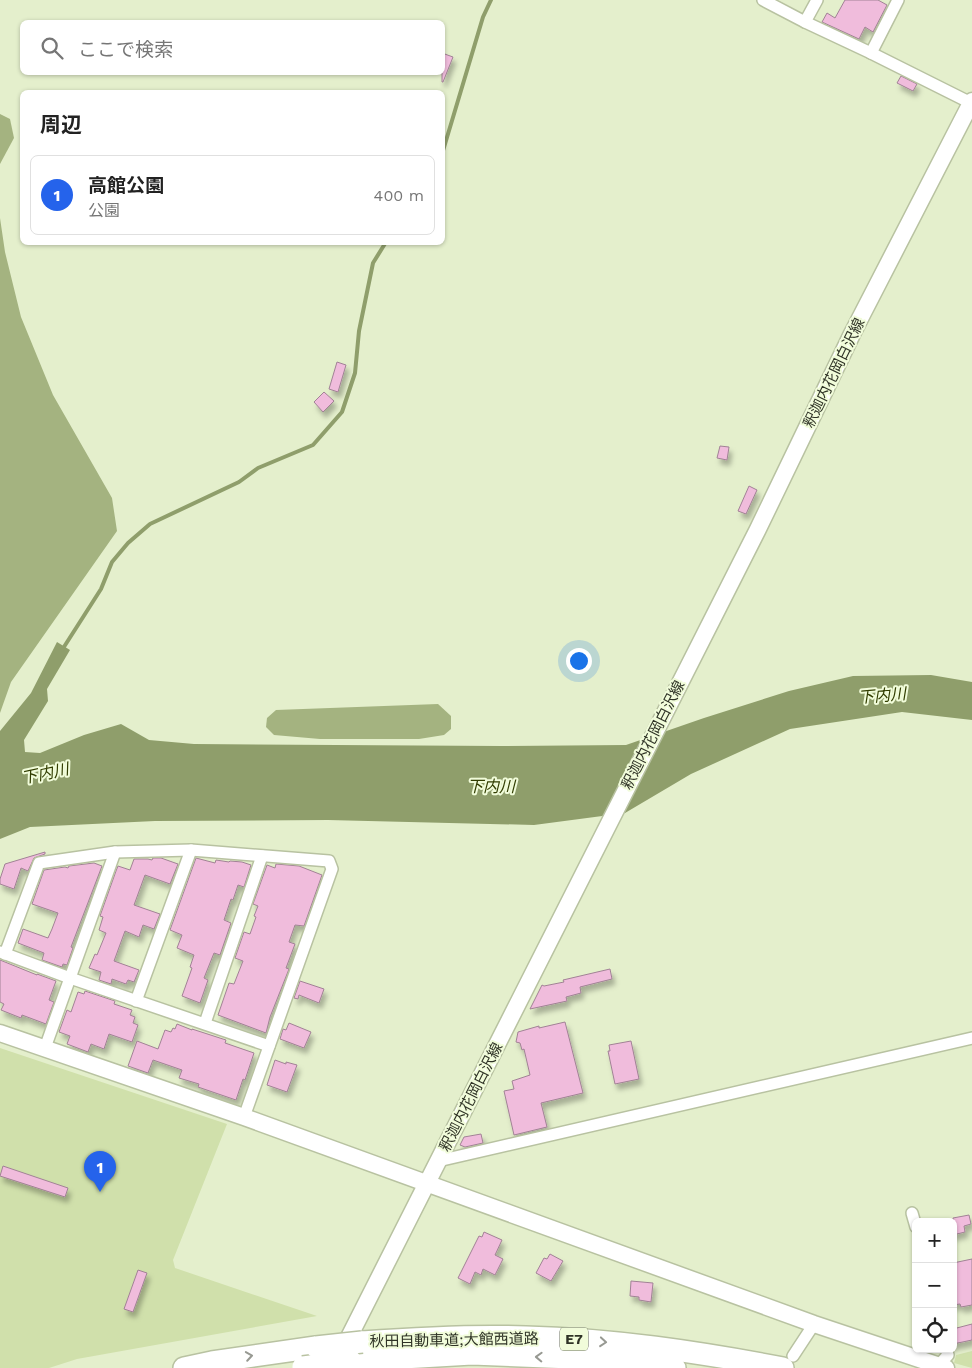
<!DOCTYPE html>
<html lang="ja">
<head>
<meta charset="utf-8">
<style>
  body { margin:0; font-family:"Work Sans","Noto Sans JP",sans-serif; background:#f6f6f6; color:#222 }
  .controls { position:absolute; right:15px; bottom:15px; display:grid; overflow:hidden; border-radius:8px; box-shadow:0 1px 4px #0004 }
  .controls button { width:45px; height:45px; display:grid; place-items:center; padding:0; border:0; border-bottom:1px solid #e0e0e0; background:#fff; color:#222; font:25px sans-serif }
  .you { position:absolute; left:578px; top:660px; width:18px; height:18px; margin:-12px; border:4px solid #fff; border-radius:50%; background:#1a73e8; box-shadow:0 0 0 8px #1a73e833 }
  .badge { display:grid; place-items:center; width:32px; height:32px; border-radius:50%; background:#2563eb; color:#fff; font-size:16px; font-weight:700 }
  .pin { position:absolute; translate:-50% -41px; filter:drop-shadow(0 1px 2px #0008) }
  .pin::after { content:''; position:absolute; top:26px; width:18px; height:15px; background:inherit; clip-path:polygon(0 0,100% 0,50% 100%) }
  .list { margin:0; padding:0; list-style:none }
  h2 { display:flex; justify-content:space-between; align-items:center; height:65px; margin:0; padding:0 20px; font-size:21px }
  h2 small { font-size:16px; font-weight:400; color:#767676 }
  .list li { display:grid; grid-template-columns:32px 1fr auto; gap:15px; align-items:center; box-sizing:border-box; height:80px; margin:0 10px 10px; padding:0 10px; border:1px solid #e0e0e0; border-radius:8px }
  .list b { display:block; font-size:19px; white-space:nowrap }
  .list p { margin:0; font-size:16px; white-space:nowrap; color:#767676 }
  .list em { font-size:16px; font-style:normal; color:#767676 }
  .icon { flex:none; width:28px; height:28px; fill:none; stroke:currentColor; stroke-width:2; stroke-linecap:round; stroke-linejoin:round }
  .map { position:relative; flex:none; width:972px; height:1368px; overflow:hidden }
  .search { position:absolute; background:#fff; box-shadow:0 1px 4px #0004; left:20px; top:20px; width:425px; height:55px; display:flex; align-items:center; gap:12px; box-sizing:border-box; padding:0 18px; border-radius:8px; color:#767676; font-size:19px }
  .panel { position:absolute; background:#fff; box-shadow:0 1px 4px #0004; left:20px; top:90px; width:425px; height:155px; border-radius:8px }
  .map>svg:first-child { display:block }
  .green { fill:#d0e0ab }
  .forest { fill:#a4b380 }
  .water { fill:#8f9e6b }
  .lines { fill:none; stroke-linecap:round; stroke-linejoin:round }
  .stream { stroke:#8f9e6b; stroke-width:4 }
  .building { fill:#f0bcdc; stroke:#a18295; filter:url(#shadow) }
  .street-casing { stroke:#b8c2a1; stroke-width:14 }
  .secondary-casing { stroke:#b8c2a1; stroke-width:19 }
  .highway-casing { stroke:#b8c2a1; stroke-width:24 }
  .street { stroke:#fff; stroke-width:11 }
  .secondary { stroke:#fff; stroke-width:16 }
  .highway { stroke:#fff; stroke-width:21 }
  .highway-bridge-casing { stroke:#b8c2a1; stroke-width:24; stroke-linecap:butt }
  .highway-bridge { stroke:#fff; stroke-width:21 }
  .oneway { stroke:#979992 }
  .labels { text-anchor:middle; stroke-width:4; stroke-linejoin:round; paint-order:stroke }
  .shield { fill:#f1fcda; stroke:#696f5c; stroke-width:1 }
  .shield-label { font-size:14px; font-weight:bold; fill:#2f3326 }
  .street-label { font-size:15px; fill:#2f3326; stroke:#f1fcda }
  .water-label { font-size:16px; font-style:italic; fill:#313d00; stroke:#f1fcda }
</style>
</head>
<body>
<div class="map">
<svg width="972" height="1368" viewBox="0 0 972 1368">
  <defs>
    <filter id="shadow"><feDropShadow dx="3" dy="5.5" stdDeviation="2.5" flood-color="#0004"/></filter>
  </defs>
  <rect width="100%" height="100%" fill="#e4efcc"/>
  <g class="green">
    <path d="M0 1048 227 1124 173 1260 175 1268 317 1316 77 1359 49 1368H0Z"/>
    <path d="M972 1351V1368L954 1363 956 1355Z"/>
  </g>
  <g class="forest">
    <path d="M0 114 10 119 14 138 0 164Z"/>
    <path d="M0 218 5 252 21 317 53 395 112 498 117 531 11 682 0 713Z"/>
    <path d="M438 704 451 716V729L444 735 419 739H320L274 735 266 727 267 718 276 710Z"/>
  </g>
  <path class="water" d="M57 642 70 650 47 689 48 701 24 740 25 752 40 753 84 735 121 724 149 740 194 744 500 746 626 745 704 718 789 691 853 676 931 675 972 682V720L902 712 790 729 691 774 625 813 534 825 328 820 155 821 30 827 0 839V731L31 693Z"/>
  <g class="lines">
    <g class="stream">
      <path d="M442 154 483 17 491 0"/>
      <path d="M62 650 101 589 112 562 128 543 150 524 239 482 258 468 313 445 342 412 355 373 359 331 373 263 386 242"/>
    </g>
  </g>
  <g class="building">
    <path d="M845 0H878L887 5 873 32 865 27 859 39 822 22 827 13 835 18Z"/>
    <path d="M442 53 453 57 443 82H442Z"/>
    <path d="M901 76 917 84 913 91 897 83Z"/>
    <path d="M337 362 346 365 338 392 329 389Z"/>
    <path d="M324 392 334 401 323 412 314 402Z"/>
    <path d="M720 446 729 447 727 460 717 458Z"/>
    <path d="M749 486 757 490 746 514 738 511Z"/>
    <path d="M45 852V854L34 858 28 871 21 868 14 889 0 884V879L5 864Z"/>
    <path d="M153 858H161L178 864 170 884 145 875 134 905 160 914 154 929 143 925 139 937 125 931 114 961 139 970 134 982 128 980 126 984 112 979 111 984 99 980 101 972 89 968 95 954 97 955 106 933 99 930 103 917 100 916 116 871 118 866 130 870 134 859H148L152 860Z"/>
    <path d="M196 858 215 863 216 860 229 862 230 861 242 862 251 865 244 887 238 885 233 900 231 899 224 920 231 923 220 955 214 953 204 978 208 980 200 1003 182 996 192 968 190 967 194 955 177 948 182 935 170 930Z"/>
    <path d="M94 863 102 866 71 947 73 948 67 965 63 964 62 967 42 960 44 953 18 943 23 929 48 938 52 929 58 913 32 904 44 870 65 867 68 868 69 866Z"/>
    <path d="M276 864 299 866 322 875 304 926 295 925 289 942 295 944 286 968 289 969 270 1017 266 1033 218 1015 229 983 234 984 243 961 235 958 244 932 250 934 256 917 254 916 258 906 253 904 267 865 275 868Z"/>
    <path d="M0 960 37 975V974L56 981 49 1000 54 1002 46 1024 22 1015 21 1018 1 1010 4 1004 0 1002Z"/>
    <path d="M610 969 612 979 580 987 581 993 566 997 567 1001 530 1009 542 985 544 986 564 982 563 980Z"/>
    <path d="M300 981 324 989 319 1003 299 995 298 999 294 998Z"/>
    <path d="M85 991 115 1001 114 1004 132 1010 130 1015 135 1017 133 1023 138 1025 132 1042 109 1034 104 1049 91 1044 88 1052 67 1044 70 1036 59 1032 67 1010 71 1012 78 992 84 994Z"/>
    <path d="M565 1022 583 1093 541 1103 547 1127 514 1135 504 1091 514 1089 512 1081 530 1075 524 1049 522 1050 520 1043 516 1042 518 1032 539 1026V1028Z"/>
    <path d="M289 1023 311 1032 304 1048 280 1039 283 1029 286 1030Z"/>
    <path d="M177 1024 192 1030V1029L226 1040 225 1043 254 1053 245 1080 243 1079 236 1100 198 1087 199 1084 179 1078 182 1070 153 1060 148 1073 128 1066 137 1041 158 1049 165 1030 171 1032 173 1028 175 1029Z"/>
    <path d="M631 1041 639 1079 615 1084 608 1051H610L609 1045Z"/>
    <path d="M275 1060 286 1064V1062L297 1065 287 1092 267 1085Z"/>
    <path d="M481 1134 483 1143 465 1147 460 1145 464 1137Z"/>
    <path d="M3 1166 68 1188 65 1197 0 1176Z"/>
    <path d="M969 1215 971 1224 964 1226 965 1232 953 1235V1218Z"/>
    <path d="M484 1232 502 1240 495 1255 503 1259 495 1275 483 1269 481 1275 475 1272 470 1284 458 1278 479 1236 482 1237Z"/>
    <path d="M550 1254 563 1261 551 1281 536 1273 544 1258 547 1259Z"/>
    <path d="M972 1259V1305L961 1307 960 1304 953 1305V1263Z"/>
    <path d="M138 1270 147 1273 133 1312 124 1309Z"/>
    <path d="M631 1281 653 1283 651 1302 639 1300V1297L630 1296Z"/>
    <path d="M972 1324V1340L953 1344V1329Z"/>
  </g>
  <g class="lines">
    <g class="street-casing">
      <g id="street">
        <path d="M763 0 805 22 871 53 971 103"/>
        <path d="M805 22 817 0"/>
        <path d="M871 53 898 0"/>
        <path d="M0 952 70 978 269 1046"/>
        <path d="M5 954 39 863 115 852 191 850 329 861 332 869 244 1117"/>
        <path d="M136 1001 191 850"/>
        <path d="M205 1023 262 856"/>
        <path d="M45 1048 115 852"/>
        <path d="M438 1161 972 1038"/>
        <path d="M912 1213 916 1227"/>
        <path d="M793 1356 814 1324"/>
        <path d="M939 1365 948 1355 946 1349"/>
      </g>
    </g>
    <g class="secondary-casing">
      <g id="secondary">
        <path d="M0 1033 244 1117 814 1324 946 1368"/>
        <path d="M341 1353 758 529 852 334 972 101"/>
      </g>
    </g>
    <g class="highway-casing">
      <g id="highway">
        <path d="M362 1342C417 1338 471 1335 526 1337 613 1339 698 1352 783 1368"/>
        <path d="M351 1361 472 1354 596 1359 675 1368"/>
        <path d="M184 1368 212 1362 316 1347"/>
      </g>
    </g>
    <use href="#street" class="street"/>
    <use href="#secondary" class="secondary"/>
    <use href="#highway" class="highway"/>
    <g class="highway-bridge-casing">
      <g id="highway-bridge">
        <path d="M316 1347 362 1342"/>
        <path d="M303 1367 351 1361"/>
      </g>
    </g>
    <use href="#highway-bridge" class="highway-bridge"/>
  </g>
  <defs><path id="oneway-chevron" d="M-2-3.5L2.5 0L-2 3.5" fill="none" stroke-width="1.6" stroke-linecap="round" stroke-linejoin="round" transform="scale(1.25)"/></defs>
  <g class="oneway">
    <use href="#oneway-chevron" transform="translate(603 1342) rotate(5)"/>
    <use href="#oneway-chevron" transform="translate(249 1356) rotate(-9)"/>
    <use href="#oneway-chevron" transform="translate(539 1357) rotate(-178)"/>
  </g>
  <g class="labels">
    <rect class="shield" x="560" y="1327.5" width="28" height="23" rx="4"/>
    <g class="shield-label">
      <text x="574" y="1344">E7</text>
    </g>
    <g class="street-label">
      <text transform="translate(834 373) rotate(-64)" y="5">釈迦内花岡白沢線</text>
      <text transform="translate(653 735) rotate(-63)" y="5">釈迦内花岡白沢線</text>
      <text transform="translate(471 1097) rotate(-63)" y="5">釈迦内花岡白沢線</text>
      <text transform="translate(454 1340) rotate(-1)" y="5">秋田自動車道;大館西道路</text>
    </g>
    <g class="water-label">
      <text transform="translate(882 695) rotate(-5)" y="6">下内川</text>
      <text transform="translate(45 773) rotate(-12)" y="6">下内川</text>
      <text x="491" y="792">下内川</text>
    </g>
  </g>
</svg>
<div class="controls">
<button>+</button>
<button>−</button>
<button><svg class="icon" aria-label="locate" viewBox="0 0 24 24"><circle cx="12" cy="12" r="6"/><path d="M12 2v4M12 18v4M2 12h4M18 12h4"/></svg></button>
</div>
<div class="you"></div>
<div class="pin badge" style="left:100px;top:1192px">1</div>
<div class="search"><svg class="icon" aria-label="search" viewBox="0 0 24 24"><circle cx="10" cy="10" r="6"/><path d="M15 15l6 6"/></svg>ここで検索</div>
<section class="panel">
<h2>周辺<small></small></h2>
<ul class="list">
<li><span class="badge">1</span><div><b>高館公園</b><p>公園</p></div><em>400 m</em></li>
</ul>
</section>
</div>
</body>
</html>
